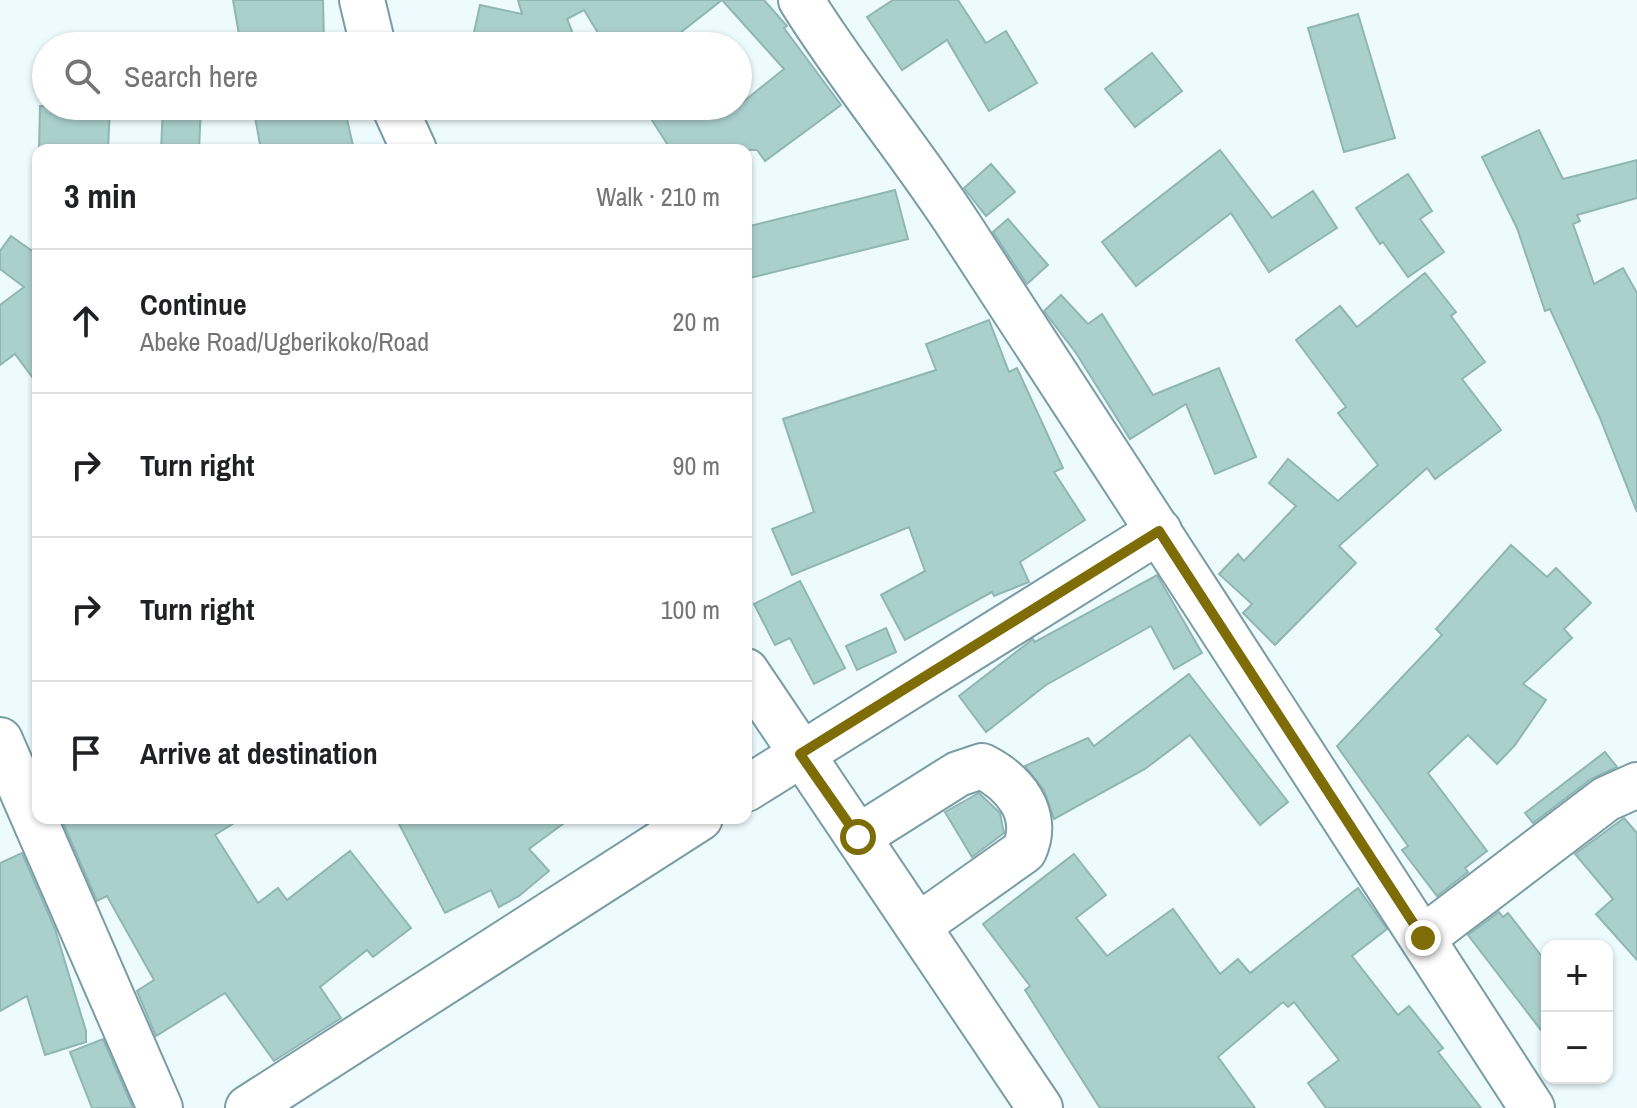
<!DOCTYPE html>
<html lang="en">
<head>
<meta charset="utf-8">
<style>
  body { margin:0; font-family:"Archivo Narrow",sans-serif; background:#f2f2f2; color:#202124 }
  .controls { position:absolute; right:24px; bottom:24px; display:grid; overflow:hidden; border-radius:16px; box-shadow:0 2px 6px #0004 }
  .controls button { width:72px; height:72px; display:grid; place-items:center; padding:0; border:0; border-bottom:2px solid #e0e0e0; background:#fff; color:#202124; font:40px sans-serif }
  .stop { position:absolute; width:24px; height:24px; margin:-18px; border:6px solid #7e6d07; border-radius:50%; background:#fff }
  .stop.end { background:#7e6d07; border-color:#fff; box-shadow:0 2px 8px #0008 }
  .list { margin:0; padding:0; list-style:none }
  h2 { display:flex; justify-content:space-between; align-items:center; height:104px; margin:0; padding:0 32px; font-size:34px }
  h2 small { font-size:26px; font-weight:400; color:#757577 }
  .list li { display:grid; grid-template-columns:52px 1fr auto; gap:24px; align-items:center; box-sizing:border-box; height:144px; padding:0 32px; border-top:2px solid #e0e0e0 }
  .list b { display:block; font-size:30px; white-space:nowrap }
  .list p { margin:0; font-size:26px; white-space:nowrap; color:#757577 }
  .list em { font-size:26px; font-style:normal; color:#757577 }
  .icon { flex:none; width:44px; height:44px; fill:none; stroke:currentColor; stroke-width:2; stroke-linecap:round; stroke-linejoin:round }
  .map { position:relative; flex:none; width:1637px; height:1108px; overflow:hidden }
  .search { position:absolute; background:#fff; box-shadow:0 2px 6px #0004; left:32px; top:32px; width:720px; height:88px; display:flex; align-items:center; gap:20px; box-sizing:border-box; padding:0 28px; border-radius:44px; color:#757577; font-size:30px }
  .panel { position:absolute; background:#fff; box-shadow:0 2px 6px #0004; left:32px; top:144px; width:720px; height:680px; border-radius:16px }
  .map>svg:first-child { display:block }
  .building { fill:#aad0ce; stroke:#90b6b3; stroke-width:2 }
  .lines { fill:none; stroke-linecap:round; stroke-linejoin:round }
  .minor-casing { stroke:#799ca5; stroke-width:48 }
  .minor { stroke:#fff; stroke-width:44 }
  .route { stroke:#7e6d07; stroke-width:10 }
</style>
</head>
<body>
<div class="map">
<svg width="1637" height="1108" viewBox="0 0 1637 1108">
  <rect width="100%" height="100%" fill="#edfbff"/>
  <g class="building">
    <path d="M233 0H323L324 46H241Z"/>
    <path d="M518 0H764L787 26 784 28 841 105 765 161 757 150H671L643 106H738L784 69 722 0 680 33 688 46H606L584 10 567 19 578 46H471L480 5 522 14Z"/>
    <path d="M893 0H958L986 43 1006 31 1037 83 989 111 947 40 902 70 867 17Z"/>
    <path d="M1358 14 1395 138 1344 152 1308 28Z"/>
    <path d="M1152 53 1182 91 1135 127 1105 89Z"/>
    <path d="M40 106H110L108 150H39Z"/>
    <path d="M163 106H201L199 150H161Z"/>
    <path d="M253 106H344L354 150H261Z"/>
    <path d="M1539 130 1563 179 1637 160V198L1577 215 1580 221 1573 224 1594 284 1623 268 1637 293V512L1600 418 1550 309 1545 311 1517 228 1482 157Z"/>
    <path d="M1220 150 1272 218 1313 191 1337 228 1269 272 1231 213 1136 286 1102 242Z"/>
    <path d="M991 164 1015 192 986 216 964 188Z"/>
    <path d="M1408 174 1432 211 1420 219 1444 252 1408 277 1383 242 1380 244 1356 208Z"/>
    <path d="M895 190 908 239 746 279V227Z"/>
    <path d="M1008 219 1048 265 1027 284 993 232Z"/>
    <path d="M11 236 38 255V385L15 354 0 365V305L24 287 0 269V251Z"/>
    <path d="M1425 273 1456 312 1451 316 1485 362 1462 379 1501 430 1435 479 1427 468 1339 546 1356 563 1275 645 1243 613 1252 604 1219 574 1238 554 1244 561 1296 506 1269 483 1288 459 1338 501 1378 465 1338 413 1346 407 1296 340 1340 306 1357 327Z"/>
    <path d="M1061 295 1088 324 1102 314 1153 395 1219 368 1256 457 1215 474 1186 404 1130 439 1076 353 1044 311Z"/>
    <path d="M989 320 1009 372 1017 368 1063 468 1054 472 1085 520 1020 562 1029 582 994 596 992 592 905 640 881 595 925 571 909 527 792 575 772 529 814 512 783 419 936 370 926 344Z"/>
    <path d="M1511 545 1547 577 1556 568 1591 603 1564 629 1572 638 1523 684 1546 700 1515 745 1497 764 1468 735 1428 773 1487 851 1465 868 1468 872 1437 896 1402 850 1408 846 1337 746 1442 635 1436 629Z"/>
    <path d="M1157 575 1202 653 1174 669 1151 626 1046 685 986 732 959 696 1033 639 1035 642Z"/>
    <path d="M800 581 845 668 814 684 790 638 775 645 754 604Z"/>
    <path d="M886 628 896 652 857 670 846 646Z"/>
    <path d="M1189 674 1288 802 1260 825 1190 735 1145 769 1054 819 1044 790 1025 766 1088 738 1094 746Z"/>
    <path d="M1605 752 1617 767 1591 779 1533 823 1525 813Z"/>
    <path d="M979 793 1000 813 1004 833 972 857 945 812Z"/>
    <path d="M61 818H242L215 835 258 903 278 888 287 900 350 851 411 928 373 957 367 950 320 987 341 1018 274 1061 225 993 156 1036 137 991 154 980 107 896 97 901Z"/>
    <path d="M396 818H571L529 849 549 871 519 896 499 907 491 890 445 913Z"/>
    <path d="M1624 818 1637 833V960L1596 914 1613 899 1575 854Z"/>
    <path d="M22 853 55 929 86 1031V1042L45 1055 27 996 0 1011V863Z"/>
    <path d="M1074 854 1106 895 1076 918 1107 956 1173 909 1220 974 1238 959 1250 973 1358 888 1387 929 1352 956 1398 1015 1409 1006 1443 1048 1438 1052 1481 1108H1326L1308 1083 1339 1060 1294 1002 1288 1007 1283 1002 1218 1057 1255 1108H1100L1025 990 1030 986 983 924Z"/>
    <path d="M1499 912 1503 917 1508 913 1547 963V1038L1468 935Z"/>
    <path d="M103 1039 133 1108H92L70 1052Z"/>
  </g>
  <g class="lines">
    <g class="minor-casing">
      <g id="minor">
        <path d="M362 0 373 46"/>
        <path d="M801 0C850 79 911 151 962 230 1152 523 1343 814 1532 1108"/>
        <path d="M394 106 414 150"/>
        <path d="M746 671 1040 1108"/>
        <path d="M0 740 160 1108"/>
        <path d="M746 789 1159 531"/>
        <path d="M858 837 958 774 982 766C1014 782 1041 814 1024 851L918 926"/>
        <path d="M1423 938 1606 799 1637 785"/>
        <path d="M248 1108 700 818"/>
      </g>
    </g>
    <use href="#minor" class="minor"/>
  </g>
  <g class="lines">
    <path class="route" d="M858 837 800 754 1159 531 1423 938"/>
  </g>
</svg>
<div class="controls">
<button>+</button>
<button>−</button>
</div>
<div class="stop" style="left:858px;top:837px"></div>
<div class="stop end" style="left:1423px;top:938px"></div>
<div class="search"><svg class="icon" aria-label="search" viewBox="0 0 24 24"><circle cx="10" cy="10" r="6"/><path d="M15 15l6 6"/></svg>Search here</div>
<section class="panel">
<h2>3 min<small>Walk · 210 m</small></h2>
<ul class="list">
<li><svg class="icon" aria-label="ahead" viewBox="0 0 24 24"><path d="M12 20V5M6 11l6-6 6 6"/></svg><div><b>Continue</b><p>Abeke Road/Ugberikoko/Road</p></div><em>20 m</em></li>
<li><svg class="icon" aria-label="right" viewBox="0 0 24 24"><path d="M7 20v-9h11M14 6l5 5-5 5"/></svg><div><b>Turn right</b></div><em>90 m</em></li>
<li><svg class="icon" aria-label="right" viewBox="0 0 24 24"><path d="M7 20v-9h11M14 6l5 5-5 5"/></svg><div><b>Turn right</b></div><em>100 m</em></li>
<li><svg class="icon" aria-label="arrive" viewBox="0 0 24 24"><path d="M6 21V4h12l-3 4 3 4H6"/></svg><div><b>Arrive at destination</b></div></li>
</ul>
</section>
</div>
</body>
</html>
